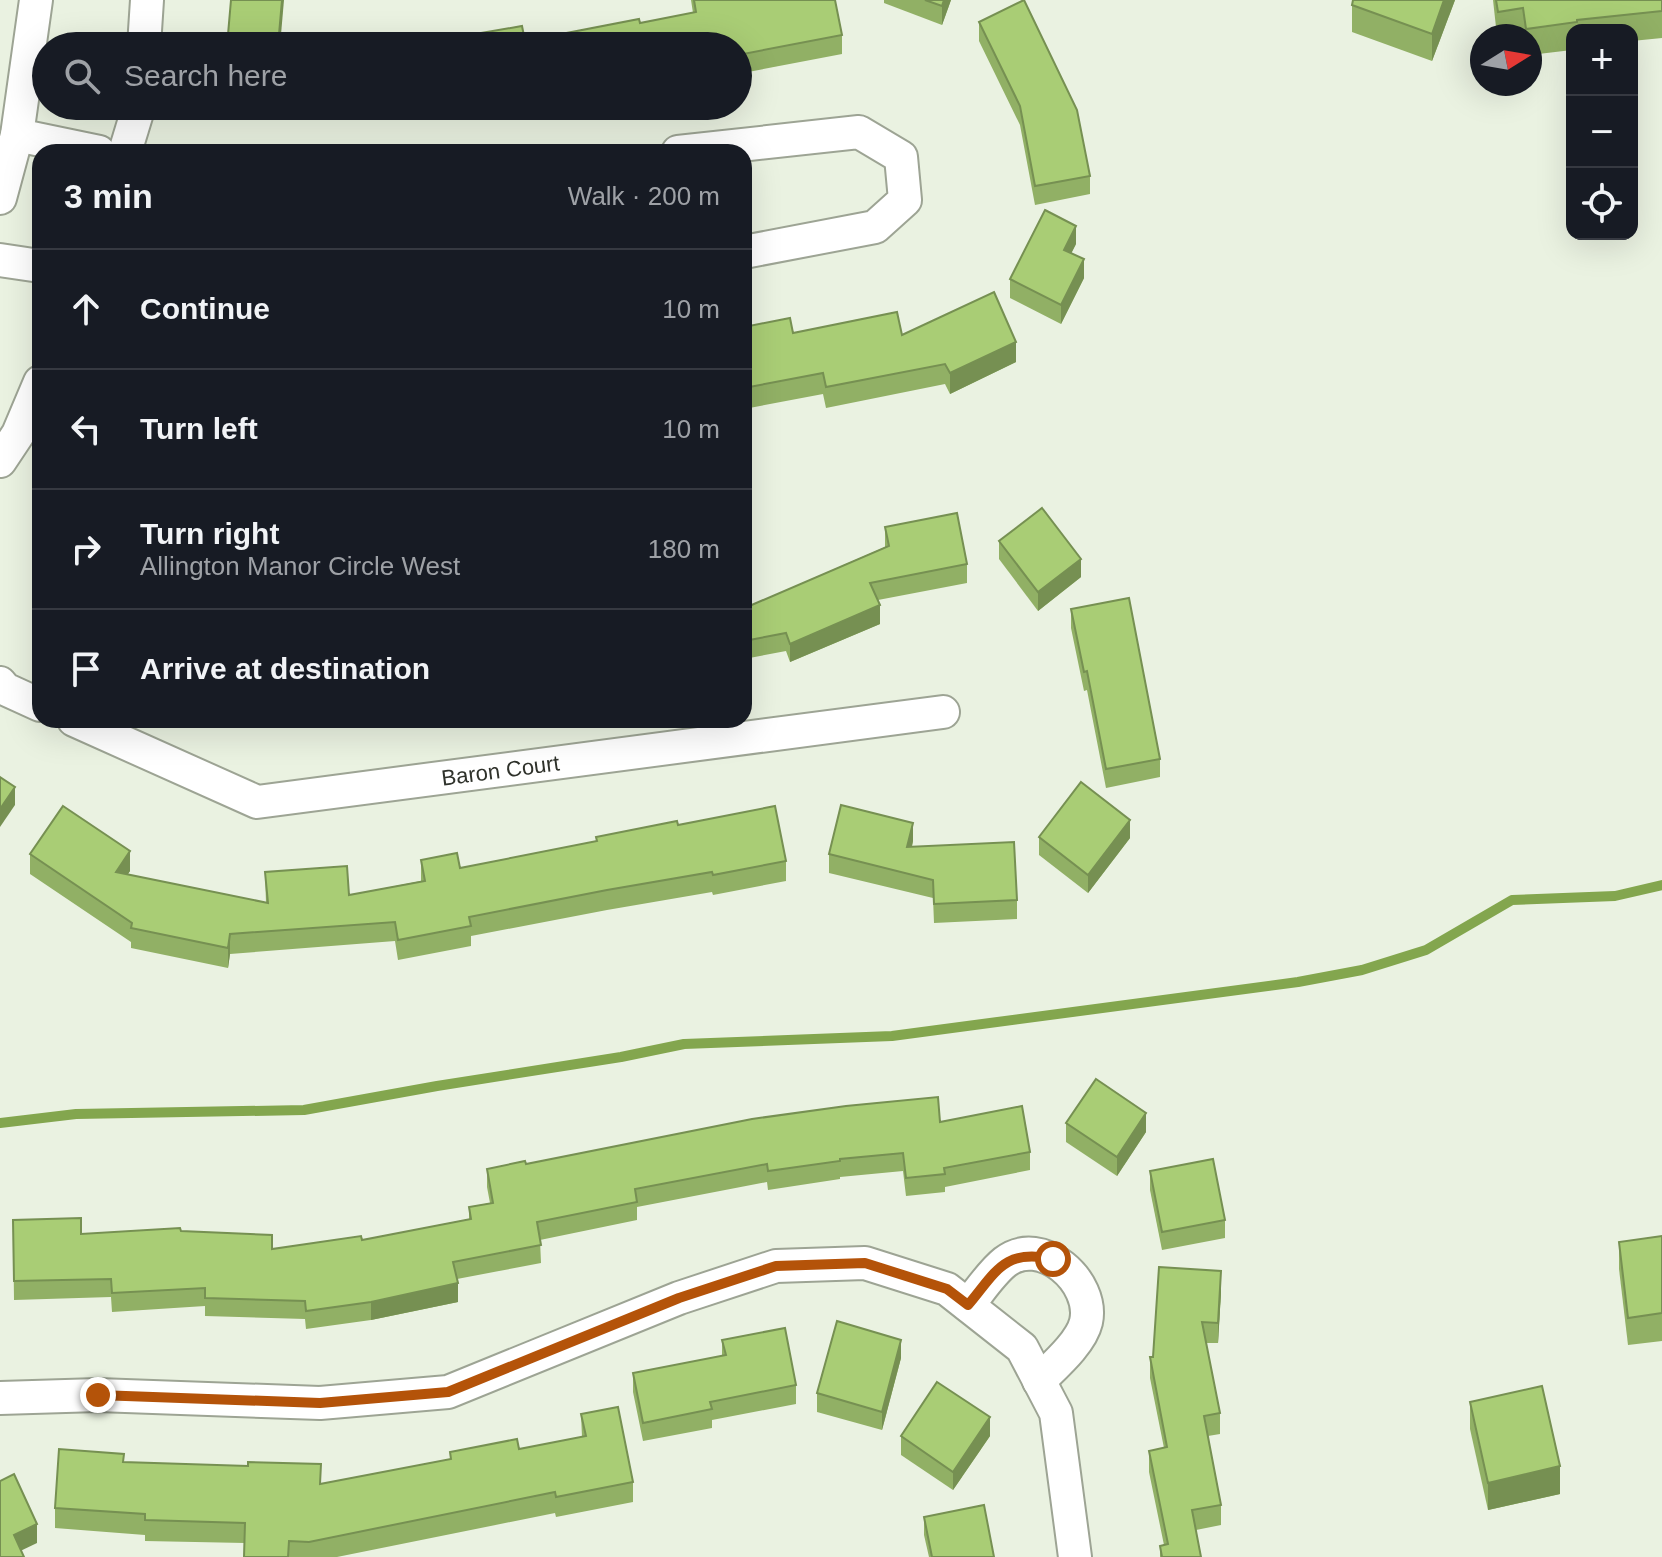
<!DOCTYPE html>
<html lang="en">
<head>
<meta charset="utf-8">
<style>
  body { margin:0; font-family:Helvetica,sans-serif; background:#242831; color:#f1f3f6 }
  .controls { position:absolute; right:24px; top:24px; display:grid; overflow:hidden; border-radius:16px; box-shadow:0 8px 32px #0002 }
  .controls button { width:72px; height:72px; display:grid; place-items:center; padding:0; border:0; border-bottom:2px solid #363941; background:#171b24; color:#f1f3f6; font:40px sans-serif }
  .compass { position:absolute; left:1470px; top:24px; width:72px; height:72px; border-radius:50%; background:#171b24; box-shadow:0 8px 32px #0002; rotate:79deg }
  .stop { position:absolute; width:24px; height:24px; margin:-18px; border:6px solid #b45309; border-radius:50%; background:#fff }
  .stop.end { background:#b45309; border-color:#fff; box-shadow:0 2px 8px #0008 }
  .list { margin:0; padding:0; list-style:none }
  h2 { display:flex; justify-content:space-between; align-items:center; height:104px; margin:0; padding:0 32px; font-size:34px }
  h2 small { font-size:26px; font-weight:400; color:#9ea1a6 }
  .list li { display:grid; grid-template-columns:52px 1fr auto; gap:24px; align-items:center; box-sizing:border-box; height:120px; padding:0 32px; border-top:2px solid #363941 }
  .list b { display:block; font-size:30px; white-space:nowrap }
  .list p { margin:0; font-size:26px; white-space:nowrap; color:#9ea1a6 }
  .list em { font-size:26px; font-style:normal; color:#9ea1a6 }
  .icon { flex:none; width:44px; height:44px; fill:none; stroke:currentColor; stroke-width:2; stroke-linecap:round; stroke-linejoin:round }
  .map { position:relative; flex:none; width:1662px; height:1557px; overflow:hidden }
  .search { position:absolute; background:#171b24; box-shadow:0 8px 32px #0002; left:32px; top:32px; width:720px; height:88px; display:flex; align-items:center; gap:20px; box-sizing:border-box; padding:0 28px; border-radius:44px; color:#9ea1a6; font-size:30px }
  .panel { position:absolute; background:#171b24; box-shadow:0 8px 32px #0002; left:32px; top:144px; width:720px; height:584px; border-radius:24px }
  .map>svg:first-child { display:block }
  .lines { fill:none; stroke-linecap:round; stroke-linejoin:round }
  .stream { stroke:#83a64e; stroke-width:10 }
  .minor-casing { stroke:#9da494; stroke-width:36 }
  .minor { stroke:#fff; stroke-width:32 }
  .wall { fill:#91b065 }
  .shaded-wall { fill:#769052 }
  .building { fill:#a9cd75; stroke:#769052; stroke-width:2 }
  .route { stroke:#b45309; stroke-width:10 }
  .labels { text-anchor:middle; stroke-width:6; stroke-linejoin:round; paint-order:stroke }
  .street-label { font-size:22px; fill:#2f322b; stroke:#eaf2e1 }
</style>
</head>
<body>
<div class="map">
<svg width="1662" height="1557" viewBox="0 0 1662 1557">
  <rect width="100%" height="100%" fill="#eaf2e1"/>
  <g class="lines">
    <path class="stream" d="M0 1123 76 1114 304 1110 437 1086 621 1057 684 1044 892 1036 1298 982 1362 970 1426 950 1512 900 1615 896 1662 885"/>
    <g class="minor-casing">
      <g id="minor">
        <path d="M144 46 147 0"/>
        <path d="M17 135 99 152"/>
        <path d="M125 152 139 106"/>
        <path d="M678 152 859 132 901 157 905 200 875 227 744 252"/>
        <path d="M0 198 17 135 36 0"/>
        <path d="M0 260 40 266"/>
        <path d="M0 461 18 434 40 382"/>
        <path d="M0 683 5 689 40 705"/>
        <path id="s1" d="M74 720 257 802 943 712"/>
        <path d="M968 1305C979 1292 991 1273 1005 1262 1041 1234 1095 1282 1086 1322 1081 1343 1054 1366 1039 1381"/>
        <path d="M0 1398 98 1395 320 1403 448 1392 679 1298 776 1266 865 1263 947 1289 1022 1348 1056 1413 1075 1557"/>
      </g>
    </g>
    <use href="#minor" class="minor"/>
  </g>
  <g class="wall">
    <path d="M691 0H835L842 35V54L743 73V77L738 78V46L417 44 525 41 640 23 693 13Z"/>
    <path d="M884 0H951L942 25 884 3Z"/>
    <path d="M1353 0H1455L1432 61 1352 32V5Z"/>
    <path d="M1493 0H1662V38L1632 41V30H1572V50L1530 55V36H1497Z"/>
    <path d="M979 22 1090 176V194L1035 205 1020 125 979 41Z"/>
    <path d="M348 106H413L350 118Z"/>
    <path d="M447 106H513L449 117Z"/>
    <path d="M1076 244 1071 253 1084 278 1061 324 1010 298V279Z"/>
    <path d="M744 327 793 333 902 335 1016 362 950 394 945 384 826 408 823 394 744 409Z"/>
    <path d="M885 527 967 564V583L878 600 880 624 790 662 786 651 744 659V589L747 607 885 547Z"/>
    <path d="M999 541 1081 577 1038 611 999 559Z"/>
    <path d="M1071 609 1160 759V777L1106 788 1087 690 1084 691 1071 628Z"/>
    <path d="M316 720H358L317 728Z"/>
    <path d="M678 825 786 861V881L713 895 712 892 607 910 471 936V946L398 960 395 941 230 954 228 968 131 948V942L30 874V854L130 871 127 875 266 903 265 872 349 895 421 881V860L460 868 596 841V837Z"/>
    <path d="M1039 837 1130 838 1088 893 1039 855Z"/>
    <path d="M913 841 912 847 1017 900V919L934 923 933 898 829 873V854Z"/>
    <path d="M940 1122 1030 1152V1170L945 1187V1192L906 1196 903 1171 840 1177V1179L768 1190 767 1182 637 1207V1220L540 1240 541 1263 457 1279 458 1302 371 1320 306 1329 305 1319 205 1316V1306L112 1312 111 1297 14 1300 13 1220 81 1234 181 1231 272 1249 362 1240 469 1219V1207L490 1203 487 1187V1169Z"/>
    <path d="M1066 1123 1146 1132 1117 1176 1066 1142Z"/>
    <path d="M1150 1171 1225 1220V1238L1162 1250 1150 1190Z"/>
    <path d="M1662 1236V1341L1628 1345 1619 1269V1242Z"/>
    <path d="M1221 1292 1218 1343H1206L1220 1413V1434L1208 1436 1221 1505V1525L1196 1530 1201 1557H1160V1546L1164 1545 1149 1472V1451L1164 1448 1150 1378V1357H1153Z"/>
    <path d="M722 1340 796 1385V1404L712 1420V1428L643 1441 633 1392V1373L722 1356Z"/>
    <path d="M901 1358 882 1430 817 1412V1393Z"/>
    <path d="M1470 1402 1560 1494 1488 1510 1470 1429Z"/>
    <path d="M581 1414 633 1482V1502L556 1517 555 1513 337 1557H244L245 1543 145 1541V1535L55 1528V1508L124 1462 321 1484 450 1459V1452L519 1449 582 1437Z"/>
    <path d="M901 1436H990L953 1490 901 1455Z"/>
    <path d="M924 1517 994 1557H929L924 1535Z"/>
  </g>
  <g class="shaded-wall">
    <path d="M282 0H284L280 46H278Z"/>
    <path d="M944 0H951L942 25V6Z"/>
    <path d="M1444 0H1455L1432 61V34Z"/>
    <path d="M1076 226V244L1064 268V250Z"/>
    <path d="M1084 259V278L1061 324V305Z"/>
    <path d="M1016 342V362L950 394V373Z"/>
    <path d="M1081 559V577L1038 611V592Z"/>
    <path d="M880 605V624L790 662V644Z"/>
    <path d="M15 787V805L0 827V809Z"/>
    <path d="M1130 820V838L1088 893V875Z"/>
    <path d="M913 823V841L907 865V847Z"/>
    <path d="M130 851V871L116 892V872Z"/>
    <path d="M230 934V954L228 968V948Z"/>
    <path d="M1146 1113V1132L1117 1176V1157Z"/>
    <path d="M1221 1271V1292L1218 1343V1323Z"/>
    <path d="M458 1283V1302L371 1320V1302Z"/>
    <path d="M901 1340V1358L882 1430V1412Z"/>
    <path d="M990 1417V1436L953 1490V1472Z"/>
    <path d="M1560 1466V1494L1488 1510V1483Z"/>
    <path d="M37 1524V1543L14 1554V1535Z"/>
  </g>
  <g class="building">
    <path d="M231 0H282L278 46H227Z"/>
    <path d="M694 0H835L842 35 743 54V59L738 60V46H354L415 34 417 44 522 26 525 41 639 19 640 23 696 12Z"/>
    <path d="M925 0H944L942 6Z"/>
    <path d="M1024 0 1077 110 1090 176 1035 186 1020 106 979 22Z"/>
    <path d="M1353 0H1444L1432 34 1352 5Z"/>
    <path d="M1496 0H1662V11L1577 20V22L1526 29 1523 8 1498 12Z"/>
    <path d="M1045 210 1076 226 1064 250 1084 259 1061 305 1010 279Z"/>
    <path d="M994 292 1016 342 950 373 945 364 826 387 823 373 744 388V327L790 318 793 333 897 312 902 335Z"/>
    <path d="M1042 508 1081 559 1038 592 999 541Z"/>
    <path d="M957 513 967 564 870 583 880 605 790 644 786 633 744 641V589L747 607 889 546 885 527Z"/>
    <path d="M1129 598 1160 759 1106 769 1087 671 1084 672 1071 609Z"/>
    <path d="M0 777 15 787 0 809Z"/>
    <path d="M1081 782 1130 820 1088 875 1039 837Z"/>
    <path d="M841 805 913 823 907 847 1014 842 1017 900 934 904 933 880 829 854Z"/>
    <path d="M63 806 130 851 116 872 268 903 265 872 347 866 349 895 425 881 421 860 457 853 460 868 597 841 596 837 677 821 678 825 775 806 786 861 713 875 712 872 607 890 469 917 471 926 398 940 395 922 230 934 228 948 131 928 132 923 30 854Z"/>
    <path d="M1096 1079 1146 1113 1117 1157 1066 1123Z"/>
    <path d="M938 1097 940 1122 1022 1106 1030 1152 944 1168 945 1174 906 1178 903 1153 840 1159V1161L768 1171 767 1164 635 1189 637 1202 537 1222 541 1245 453 1262 458 1283 371 1302 306 1311 305 1301 205 1298V1288L112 1293 111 1279 14 1281 13 1220 81 1218V1234L180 1228 181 1231 272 1235V1249L361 1236 362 1240 471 1219 469 1207 493 1203 487 1169 525 1161 526 1164 752 1119 846 1106Z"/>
    <path d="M1213 1159 1225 1220 1162 1232 1150 1171Z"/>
    <path d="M1662 1236V1313L1628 1318 1619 1242Z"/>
    <path d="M1159 1267 1221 1271 1218 1323 1202 1322 1220 1413 1204 1416 1221 1505 1192 1510 1201 1557H1162L1160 1546 1168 1544 1149 1451 1167 1447 1150 1357H1153Z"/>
    <path d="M837 1321 901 1340 882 1412 817 1393Z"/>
    <path d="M785 1328 796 1385 710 1402 712 1409 643 1423 633 1373 726 1355 722 1340Z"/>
    <path d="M937 1382 990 1417 953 1472 901 1436Z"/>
    <path d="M1542 1386 1560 1466 1488 1483 1470 1402Z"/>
    <path d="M618 1407 633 1482 556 1497 555 1492 309 1542 289 1541 288 1557H244L245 1523 145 1520V1514L55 1508 59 1449 124 1454 123 1462 248 1466V1462L321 1464 320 1484 451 1459 450 1452 517 1439 519 1449 586 1436 581 1414Z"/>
    <path d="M14 1474 37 1524 14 1535 24 1557H0V1481Z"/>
    <path d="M984 1505 994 1557H932L924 1517Z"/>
  </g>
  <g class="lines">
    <path class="route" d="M98 1395 320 1403 448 1392 679 1298 776 1266 865 1263 947 1289 968 1305C996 1272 1004 1248 1053 1259"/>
  </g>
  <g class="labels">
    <g class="street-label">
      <text dy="8" stroke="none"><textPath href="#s1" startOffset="446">Baron Court</textPath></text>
    </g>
  </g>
</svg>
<div class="controls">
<button>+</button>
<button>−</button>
<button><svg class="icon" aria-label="locate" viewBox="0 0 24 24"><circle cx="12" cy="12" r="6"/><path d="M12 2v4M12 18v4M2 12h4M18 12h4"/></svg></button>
</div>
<svg class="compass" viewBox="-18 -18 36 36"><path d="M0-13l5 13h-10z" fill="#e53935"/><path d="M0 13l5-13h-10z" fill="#9ea1a6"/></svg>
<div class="stop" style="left:1053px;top:1259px"></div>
<div class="stop end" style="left:98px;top:1395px"></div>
<div class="search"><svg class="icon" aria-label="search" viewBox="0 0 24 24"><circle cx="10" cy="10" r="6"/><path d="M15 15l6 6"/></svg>Search here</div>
<section class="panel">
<h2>3 min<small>Walk · 200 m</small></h2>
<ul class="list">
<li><svg class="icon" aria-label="ahead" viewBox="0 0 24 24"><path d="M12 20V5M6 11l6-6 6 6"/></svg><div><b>Continue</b></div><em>10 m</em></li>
<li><svg class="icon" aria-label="left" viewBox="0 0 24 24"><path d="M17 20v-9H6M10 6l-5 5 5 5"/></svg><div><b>Turn left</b></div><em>10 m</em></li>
<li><svg class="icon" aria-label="right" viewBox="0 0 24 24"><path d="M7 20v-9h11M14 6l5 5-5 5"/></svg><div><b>Turn right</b><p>Allington Manor Circle West</p></div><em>180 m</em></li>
<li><svg class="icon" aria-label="arrive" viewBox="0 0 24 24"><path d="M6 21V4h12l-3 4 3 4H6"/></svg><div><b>Arrive at destination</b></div></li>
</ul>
</section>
</div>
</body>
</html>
